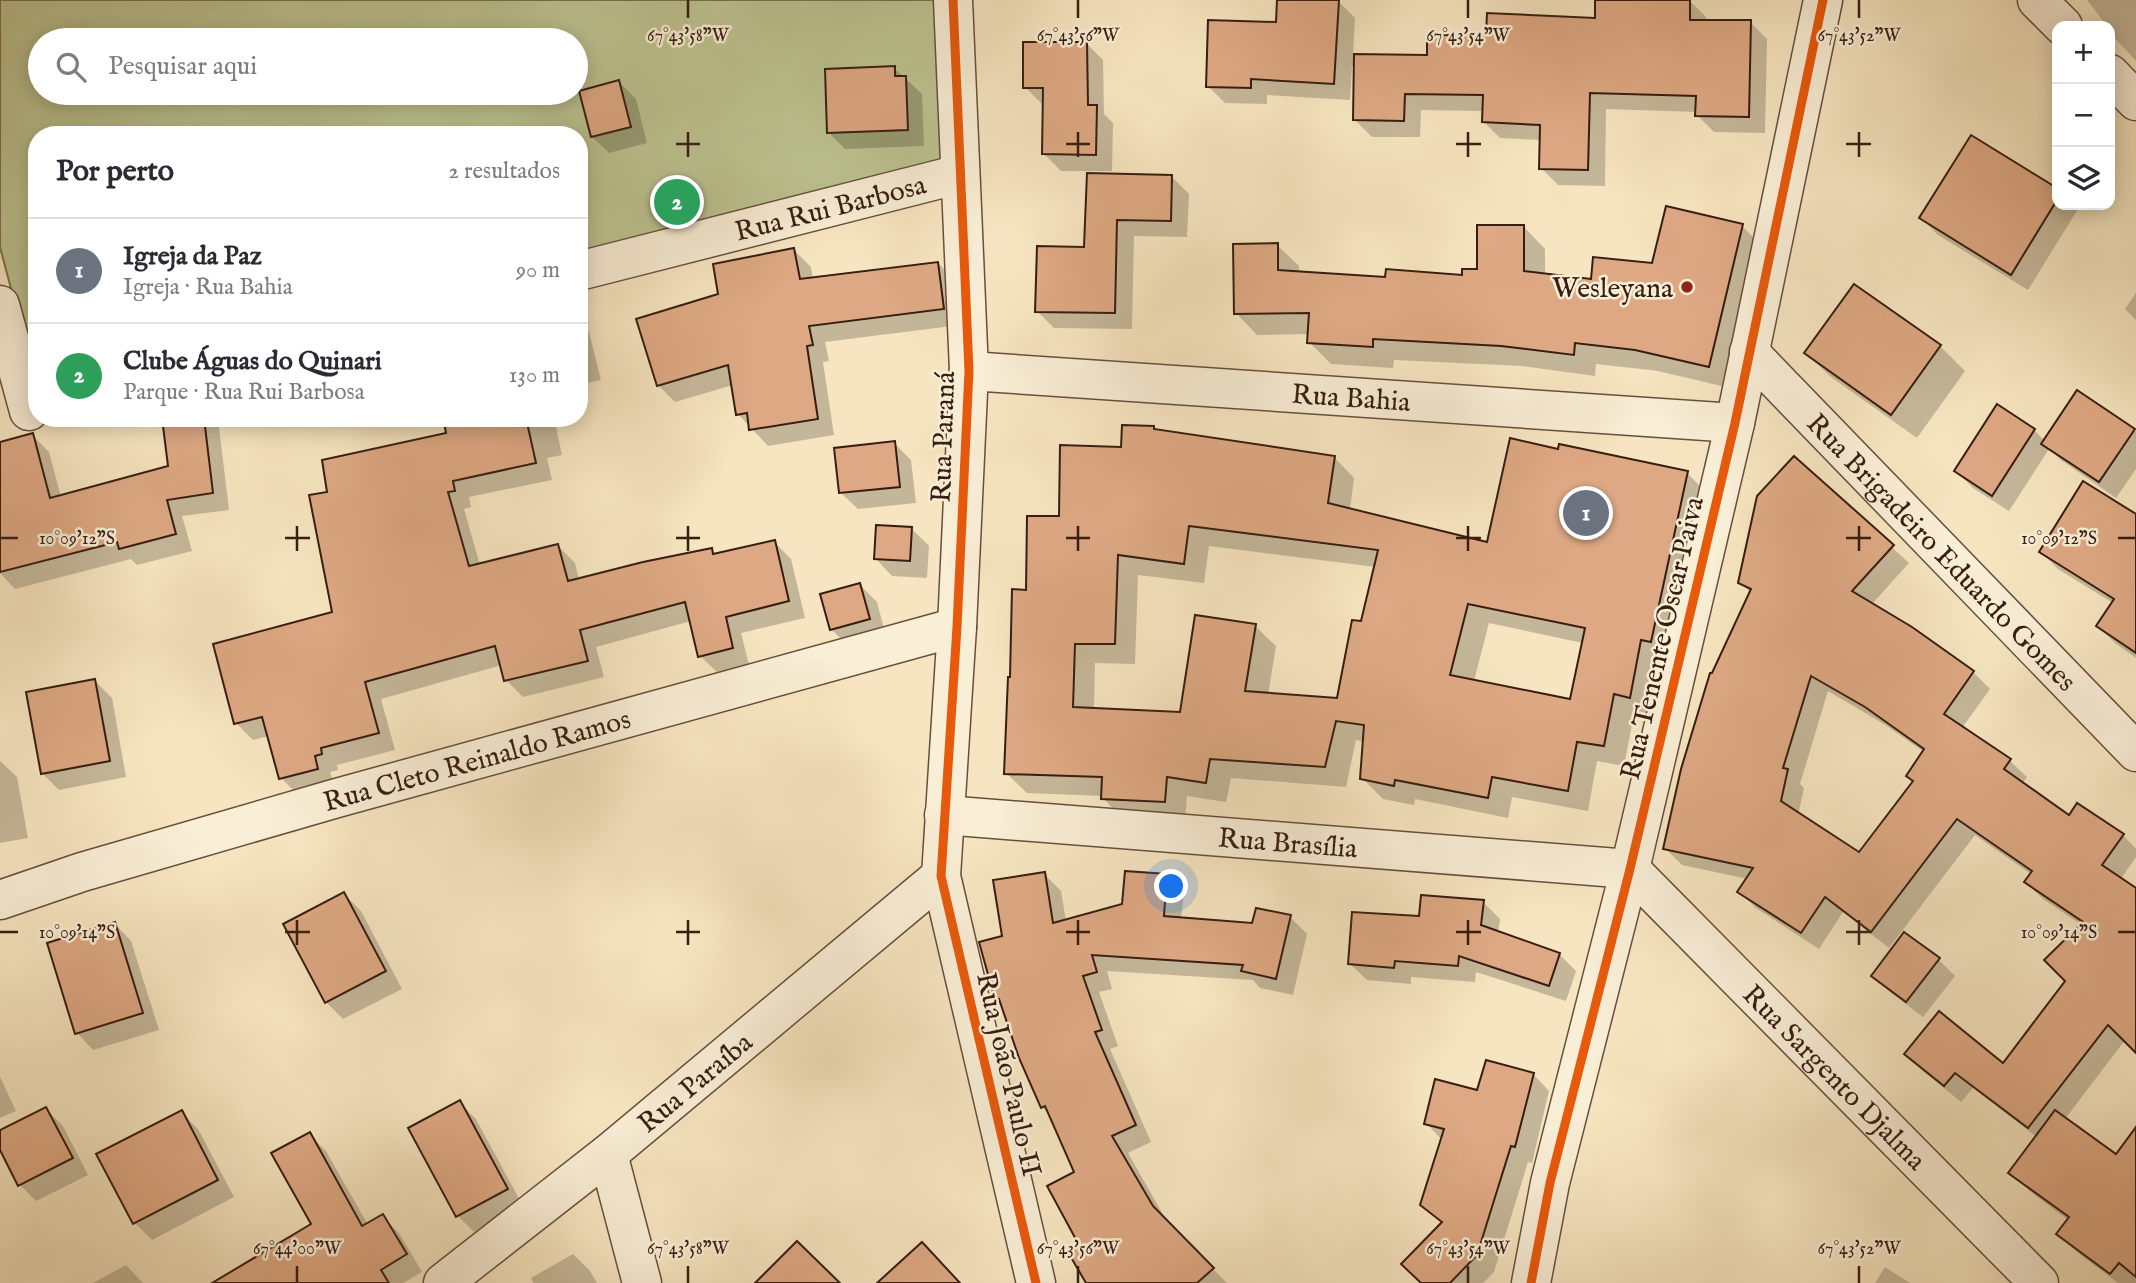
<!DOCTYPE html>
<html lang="pt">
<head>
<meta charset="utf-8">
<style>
  body { margin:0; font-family:"IM FELL English",serif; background:#f2f2f3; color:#2b2b33 }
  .controls { position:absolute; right:21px; top:21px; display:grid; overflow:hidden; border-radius:14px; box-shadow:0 4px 18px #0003 }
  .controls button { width:63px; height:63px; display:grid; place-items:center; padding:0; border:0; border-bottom:2px solid #e1e1e2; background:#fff; color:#2b2b33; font:35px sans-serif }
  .you { position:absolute; left:1172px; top:887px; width:24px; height:24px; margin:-18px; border:5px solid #fff; border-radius:50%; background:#1a73e8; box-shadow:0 0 0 10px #1a73e833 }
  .badge { display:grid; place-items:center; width:46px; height:46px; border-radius:50%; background:#1a73e8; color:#fff; font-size:23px; font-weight:700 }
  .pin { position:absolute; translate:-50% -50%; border:4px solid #fff; box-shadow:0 2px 7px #0006 }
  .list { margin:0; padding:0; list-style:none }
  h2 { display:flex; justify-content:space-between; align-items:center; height:91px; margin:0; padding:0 28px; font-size:30px }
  h2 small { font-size:23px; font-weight:400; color:#7c7c81 }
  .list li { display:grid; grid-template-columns:46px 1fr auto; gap:21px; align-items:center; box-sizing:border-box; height:105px; padding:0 28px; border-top:2px solid #e1e1e2 }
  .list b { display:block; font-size:26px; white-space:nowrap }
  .list p { margin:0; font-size:23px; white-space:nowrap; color:#7c7c81 }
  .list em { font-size:23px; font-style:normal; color:#7c7c81 }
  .icon { flex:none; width:38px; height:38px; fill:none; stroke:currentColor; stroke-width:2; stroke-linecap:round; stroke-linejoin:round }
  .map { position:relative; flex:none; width:2136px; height:1283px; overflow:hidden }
  .search { position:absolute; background:#fff; box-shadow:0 4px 18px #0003; left:28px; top:28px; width:560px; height:77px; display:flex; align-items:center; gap:18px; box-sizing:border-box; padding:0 24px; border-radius:38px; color:#7c7c81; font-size:26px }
  .panel { position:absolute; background:#fff; box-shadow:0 4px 18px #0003; left:28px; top:126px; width:560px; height:301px; border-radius:28px }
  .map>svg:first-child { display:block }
  .green { fill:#bdc492; stroke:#7a7052; stroke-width:2; fill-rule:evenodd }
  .shadow { fill:#0003; fill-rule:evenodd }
  .building { fill:#dda883; stroke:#371d11; stroke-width:2; fill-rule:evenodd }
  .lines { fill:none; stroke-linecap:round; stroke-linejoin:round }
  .minor-casing { stroke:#674f3d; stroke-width:41 }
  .tertiary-casing { stroke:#674f3d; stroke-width:41 }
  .minor { stroke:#f9eed6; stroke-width:38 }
  .tertiary { stroke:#f9eed6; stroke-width:38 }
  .cycleway-casing { stroke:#f9eed6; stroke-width:13 }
  .cycleway { stroke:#e8590c; stroke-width:9 }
  .ticks { fill:none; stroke:#371d11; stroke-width:2.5 }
  .poi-dot { fill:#8f2418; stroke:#f9eed6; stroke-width:2.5 }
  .labels { text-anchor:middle; stroke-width:5; stroke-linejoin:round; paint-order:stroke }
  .street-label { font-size:28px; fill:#371d11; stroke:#f9eed6 }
  .poi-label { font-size:28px; fill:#371d11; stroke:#f9eed6; text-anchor:end }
  .ticks-label { font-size:18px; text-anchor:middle; fill:#371d11; stroke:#f9eed6; stroke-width:5; stroke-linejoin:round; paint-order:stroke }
</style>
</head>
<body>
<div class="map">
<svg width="2136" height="1283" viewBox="0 0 2136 1283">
  <rect width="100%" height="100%" fill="#f6e5c0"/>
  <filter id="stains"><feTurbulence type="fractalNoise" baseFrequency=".00286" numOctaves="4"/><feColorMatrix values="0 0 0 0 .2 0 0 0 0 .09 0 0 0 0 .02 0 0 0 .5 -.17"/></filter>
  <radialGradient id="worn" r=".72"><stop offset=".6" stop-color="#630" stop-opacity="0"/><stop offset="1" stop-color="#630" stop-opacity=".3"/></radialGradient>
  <path class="green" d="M0 0H938L947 158 579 253V135H37V387L0 247ZM40 40H576V93H40Z"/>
  <g class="shadow">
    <path d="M1279 0 1338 1 1355 18 1353 56 1429 57 1488 37 1596 20 1597 0H1689L1706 17V22H1750L1767 39 1765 133 1714 132 1697 115V112L1606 109 1605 186 1558 185 1541 168 1542 140 1500 138 1483 121 1484 111 1421 110 1420 137H1372L1355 120V66H1352L1350 100 1267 95V104L1225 103 1208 86 1277 23Z"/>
    <path d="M2087 0H2136V61L2110 33V26H2107Z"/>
    <path d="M1086 43 1103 60 1104 114 1113 123 1112 171H1061L1044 154 1045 104H1042L1025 87Z"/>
    <path d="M894 68 922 94 924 146 845 149 828 132Z"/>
    <path d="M619 82 636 99 647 143 609 153 592 137Z"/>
    <path d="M1972 137 2057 190V205H2074L2078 209 2028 290 1938 235 1921 218Z"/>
    <path d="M1088 175 1172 177 1189 194 1187 237 1134 236 1132 329 1054 328 1037 311 1086 249Z"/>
    <path d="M1742 226 1763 247 1730 388 1658 371 1596 364 1595 376 1523 366 1394 360 1393 368 1331 364 1309 342 1310 334 1257 335 1236 313 1277 245 1299 266V273L1387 279 1464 277 1478 271 1524 227 1545 249V275L1592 281 1654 265Z"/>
    <path d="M794 250 811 267 813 280 938 263 955 280 960 325 825 342 829 361 823 362 834 435 768 446 738 414 733 385 675 402 658 385 720 296Z"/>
    <path d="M2136 293V320L2125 309Z"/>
    <path d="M579 322 589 332 601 380 579 385Z"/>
    <path d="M1940 346 1965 371 1917 438 1831 377 1806 353Z"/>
    <path d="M164 418H210L219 427 229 510 182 516 192 551 137 565 131 559 15 589 0 573V444L32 435 49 452 61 497 170 467Z"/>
    <path d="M445 418H554L562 455 547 458 552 480 469 497 471 507 464 509 480 565 558 546 575 563 579 580 711 550 716 555 774 542 791 559 805 618 741 633 749 665 717 672 700 656 691 621 596 647 604 677 523 697 506 680 502 665 381 699 395 750 337 765 338 770 330 772 334 785 298 795 281 778 269 736 253 740 236 723 334 613 329 493 448 434Z"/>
    <path d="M1153 428 1157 431 1334 457 1354 478 1350 510 1488 544 1560 451 1687 473 1708 494 1650 717 1634 714 1624 766 1597 761 1588 811 1512 797 1508 818 1415 799 1414 805 1383 799 1362 778 1365 742 1356 740 1346 787 1231 778 1226 802 1187 796 1185 822 1123 819 1103 798V796L1027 793 1006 773 1028 591 1061 518 1123 448ZM1209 546 1376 567 1362 623 1338 700 1268 695 1276 646 1255 626 1181 713 1094 710 1095 663 1135 664 1138 575 1204 583ZM1489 623 1583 643 1572 701 1474 681Z"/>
    <path d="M2034 430 2045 441 2134 430 2136 432V469L2116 498 2061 460 2049 449 2009 511 1973 488 1956 471Z"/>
    <path d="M894 443 911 460 916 503 858 509 841 493Z"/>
    <path d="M1794 458 1909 563 1872 604 1973 672 1990 689 1962 728 2010 761 2027 777 2022 784 2070 817 2123 835 2136 849V857L2120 880 2136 891V1051L2125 1040 2065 1119 2116 1156 2136 1152V1283H2118L2078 1253 2059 1234 2068 1220 2031 1192 2011 1173 2037 1137 1973 1088 1961 1102 1923 1071 1906 1054 2003 1065 2067 981 2082 925 2043 899 2026 882 2031 874 1975 835 1889 948 1843 912 1819 949 1756 908 1740 892 1748 879 1682 865 1665 848 1751 593 1740 582ZM1828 691 1884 724 1924 752 1915 783 1860 854 1798 815 1804 788 1800 784Z"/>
    <path d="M2136 516V658L2115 643 2098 626 2113 603 2058 569 2041 552Z"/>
    <path d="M912 529 929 546 927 578 892 576 876 559Z"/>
    <path d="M860 585 877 602 886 636 848 646 831 629Z"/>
    <path d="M95 681 112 698 126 777 59 790 42 773Z"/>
    <path d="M0 761 17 777 28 838 0 843Z"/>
    <path d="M1044 874 1061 891 1066 921 1124 906 1167 875 1184 892 1181 919 1254 925 1290 917 1307 934 1293 995 1260 988 1253 980 1107 971 1112 989 1099 992 1118 1046 1110 1049 1151 1142 1128 1153 1169 1225 1227 1283H1088L1081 1245 1076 1172 1051 1116 1042 1107 1003 1006 996 999 1004 937Z"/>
    <path d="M344 894 361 911 402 989 343 1019 326 1002 285 925Z"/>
    <path d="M1483 902 1500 919 1498 933 1559 954 1576 971 1566 1001 1476 972 1475 982 1411 977V984L1367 980 1350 964 1421 918Z"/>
    <path d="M115 924 131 941 159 1030 93 1050 77 1033Z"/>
    <path d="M1938 959 1955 976 1923 1017 1890 992 1873 975Z"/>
    <path d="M1533 1074 1549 1091 1532 1163 1528 1162 1494 1272 1483 1283H1423L1443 1224 1422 1204 1442 1140 1426 1123 1479 1093Z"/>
    <path d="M0 1077 16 1111 0 1118Z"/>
    <path d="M460 1103 476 1119 523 1206 474 1232 458 1216Z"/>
    <path d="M46 1109 63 1126 88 1175 36 1201 19 1184 0 1146V1132Z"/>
    <path d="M181 1112 198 1129 234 1197 152 1240 135 1223Z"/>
    <path d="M309 1134 326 1151 368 1225 382 1216 399 1233 422 1272 403 1283H216L314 1225Z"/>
    <path d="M573 1254 590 1271 597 1283H534L531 1278Z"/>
    <path d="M126 1265 143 1283H93Z"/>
    <path d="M1885 1267 1910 1283H1875Z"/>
  </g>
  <g class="building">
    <path d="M1277 0H1339L1334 84 1251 79V88L1206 87 1208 20 1276 22Z"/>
    <path d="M1595 0H1690V20H1751L1749 117 1695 116 1696 96 1590 93 1588 170 1539 169 1540 125 1482 122 1483 95 1405 94 1404 121 1353 120 1354 54 1427 55V35H1486L1487 13 1595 18Z"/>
    <path d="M1023 42H1087L1088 105H1097L1096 155 1042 154 1043 88H1023Z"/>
    <path d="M895 66V76H906L908 130 827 133 825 69Z"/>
    <path d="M619 80 631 127 591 137 579 91Z"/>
    <path d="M1971 135 2057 188V200L2011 275 1919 218Z"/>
    <path d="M1087 173 1172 175 1171 221 1117 220 1115 313 1035 312 1037 246 1084 247Z"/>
    <path d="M1666 206 1743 224 1709 367 1635 350 1575 343 1574 355 1501 346 1373 339V347L1307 343 1309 313 1234 314 1233 244 1278 243V270L1385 277 1386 269 1462 275V269H1477V225H1524V271L1591 279 1593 257 1652 263Z"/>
    <path d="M794 248 800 279 938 262 944 309 809 326 813 345 807 346 818 419 749 430 747 413 736 415 728 365 657 386 636 319 718 294 713 264Z"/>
    <path d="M1854 284 1941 345 1891 415 1804 353Z"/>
    <path d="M2077 390 2135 429 2099 482 2041 444Z"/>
    <path d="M1997 404 2035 429 1992 496 1954 471Z"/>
    <path d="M162 418H204L213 493 167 500 176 534 119 549 117 542 0 572V442L33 433 50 498 168 466Z"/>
    <path d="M443 418H526L536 463 453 481 455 491 448 492 469 566 558 544 568 581 643 562 712 548 713 554 775 540 789 601 726 617 733 648 698 657 685 602 580 630 588 661 504 681 495 646 365 682 379 733 321 748 322 754 315 756 318 769 279 779 262 717 234 724 213 644 332 612 309 495 327 492 322 460 446 433Z"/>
    <path d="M1122 425 1154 426V429L1335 456 1328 503 1487 542 1510 438 1558 449 1559 444 1688 471 1651 642 1641 640 1630 698 1614 694 1604 746 1577 742 1568 791 1492 777 1488 798 1395 780 1394 786 1360 779 1364 725 1336 721 1325 767 1210 759 1206 783 1167 777 1165 802 1101 799 1102 777 1004 774 1008 677H1010L1012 589 1026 590 1027 516H1059L1060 445 1121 447ZM1189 526 1378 550 1361 621 1352 620 1337 698 1245 691 1256 624 1195 615 1180 712 1073 707 1075 644H1115L1118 555 1184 564ZM1468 604 1585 628 1570 699 1450 675Z"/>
    <path d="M895 441 900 487 839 493 834 448Z"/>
    <path d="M1794 456 1894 545 1852 591 1912 627 1974 671 1944 714 2011 759 2004 769 2069 815 2077 803 2124 834 2102 865 2136 888V1053L2108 1025 2028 1128 1955 1073 1944 1086 1904 1054 1939 1011 2003 1063 2065 981 2044 960 2083 922 2024 882 2032 871 1957 819 1871 932 1825 897 1801 933 1737 892 1753 868 1663 849 1681 769 1710 673H1712L1751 589 1738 583 1757 496ZM1811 676 1865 707 1924 749 1906 776 1913 781 1859 852 1781 801 1788 769 1783 768Z"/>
    <path d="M2083 481 2136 514V653L2096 626 2114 599 2039 552Z"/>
    <path d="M876 525 912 527 910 561 874 559Z"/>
    <path d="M860 583 870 619 830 630 820 594Z"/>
    <path d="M95 679 110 761 41 774 26 692Z"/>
    <path d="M1125 871 1167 874 1164 916 1252 923 1256 908 1291 915 1276 979 1241 971 1243 965 1092 955 1097 972 1083 976 1102 1030 1095 1032 1136 1125 1112 1136 1153 1206 1214 1268 1197 1283H1086L1069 1254 1079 1245 1047 1186 1074 1172 1045 1106 1041 1108 1019 1058 999 999 995 1000 979 942 1002 936 993 880 1045 872 1053 923 1122 904Z"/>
    <path d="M344 892 386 971 325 1003 283 924Z"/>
    <path d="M1421 895 1484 900 1481 925 1560 953 1549 986 1459 956 1458 966 1395 961 1394 968 1348 964 1352 912 1419 916Z"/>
    <path d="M115 922 143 1013 75 1034 47 943Z"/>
    <path d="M1904 932 1940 958 1906 1002 1871 976Z"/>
    <path d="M1486 1060 1534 1073 1515 1147 1511 1146 1477 1255 1450 1283H1421L1401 1264 1442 1222 1420 1205 1444 1129 1424 1124 1435 1079 1477 1090Z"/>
    <path d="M460 1100 508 1189 456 1217 408 1128Z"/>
    <path d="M46 1107 73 1158 18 1186 0 1150V1130Z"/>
    <path d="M182 1110 218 1180 133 1224 96 1154Z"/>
    <path d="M2055 1110 2116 1154 2136 1127V1277L2119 1263 2110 1274 2056 1234 2069 1217 2008 1173Z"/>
    <path d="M310 1132 362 1226 383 1214 407 1254 381 1270 389 1283H212L311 1224 271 1153Z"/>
    <path d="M797 1241 840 1283H755Z"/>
    <path d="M922 1242 960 1283H877Z"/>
  </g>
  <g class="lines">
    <g class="minor-casing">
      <g id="minor">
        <path d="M953 0 969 371 957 627 941 876 1036 1283"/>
        <path d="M2037 0 2063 26"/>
        <path d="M2110 74 2136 101"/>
        <path id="s1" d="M579 271 960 174"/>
        <path d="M0 305 29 411"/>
        <path id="s2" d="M1749 352 2136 752"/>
        <path id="s3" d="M969 371 1735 423"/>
        <path id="s4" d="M944 815 1630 869 2039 1283"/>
        <path id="s5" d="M0 900 82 872 337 798 957 627"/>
        <path d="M608 1154 642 1283"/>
        <path id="s6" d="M443 1283 608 1154 941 876"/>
      </g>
    </g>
    <g class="tertiary-casing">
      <path id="tertiary" d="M1531 1283 1550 1183 1630 869 1735 423 1823 0"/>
    </g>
    <use href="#minor" class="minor"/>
    <use href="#tertiary" class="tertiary"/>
    <g class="cycleway-casing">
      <g id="cycleway">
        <path d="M953 0 969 371 957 627 941 876 1036 1283"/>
        <path d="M1531 1283 1550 1183 1630 869 1735 423 1823 0"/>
      </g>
    </g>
    <use href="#cycleway" class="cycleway"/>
  </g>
  <path class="ticks" d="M688 0V18M1078 0V18M1468 0V18M1859 0V18M688 132V157M1078 132V157M1468 132V157M1859 132V157M676 144H700M1066 144H1090M1456 144H1481M1846 144H1871M297 526V551M688 526V551M1078 526V551M1468 526V551M1859 526V551M0 538H18M285 538H310M676 538H700M1066 538H1090M1456 538H1481M1846 538H1871M2118 538H2136M297 920V945M688 920V945M1078 920V945M1468 920V945M1859 920V945M0 932H18M285 932H310M676 932H700M1066 932H1090M1456 932H1481M1846 932H1871M2118 932H2136M297 1266V1283M688 1266V1283M1078 1266V1283M1468 1266V1283M1859 1266V1283"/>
  <circle class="poi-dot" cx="1687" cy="287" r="7"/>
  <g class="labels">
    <g class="street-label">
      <text dy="10" stroke="none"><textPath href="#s1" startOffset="259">Rua Rui Barbosa</textPath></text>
      <text dy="10" stroke="none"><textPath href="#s3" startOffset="383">Rua Bahia</textPath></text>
      <text transform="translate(942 437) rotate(-88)" y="10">Rua Paraná</text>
      <text dy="10" stroke="none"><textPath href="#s2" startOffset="278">Rua Brigadeiro Eduardo Gomes</textPath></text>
      <text transform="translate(1661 638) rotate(-77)" y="10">Rua Tenente Oscar Paiva</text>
      <text dy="10" stroke="none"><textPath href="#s5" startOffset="497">Rua Cleto Reinaldo Ramos</textPath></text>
      <text dy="10" stroke="none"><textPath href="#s4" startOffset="345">Rua Brasília</textPath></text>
      <text transform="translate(1010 1074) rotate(77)" y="10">Rua João Paulo II</text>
      <text dy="10" stroke="none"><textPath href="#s4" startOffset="980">Rua Sargento Djalma</textPath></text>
      <text dy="10" stroke="none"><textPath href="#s6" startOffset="322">Rua Paraíba</textPath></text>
    </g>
    <g class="poi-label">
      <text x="1673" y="297">Wesleyana</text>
    </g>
  </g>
  <g class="ticks-label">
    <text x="688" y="41">67°43'58"W</text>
    <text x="1078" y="41">67°43'56"W</text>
    <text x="1468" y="41">67°43'54"W</text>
    <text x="1859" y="41">67°43'52"W</text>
    <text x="77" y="544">10°09'12"S</text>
    <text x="2059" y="544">10°09'12"S</text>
    <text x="77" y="938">10°09'14"S</text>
    <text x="2059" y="938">10°09'14"S</text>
    <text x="297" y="1254">67°44'00"W</text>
    <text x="688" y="1254">67°43'58"W</text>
    <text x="1078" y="1254">67°43'56"W</text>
    <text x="1468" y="1254">67°43'54"W</text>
    <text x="1859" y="1254">67°43'52"W</text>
  </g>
  <rect width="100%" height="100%" filter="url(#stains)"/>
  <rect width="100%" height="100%" fill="url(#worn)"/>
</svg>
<div class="controls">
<button>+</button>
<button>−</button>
<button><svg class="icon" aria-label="layers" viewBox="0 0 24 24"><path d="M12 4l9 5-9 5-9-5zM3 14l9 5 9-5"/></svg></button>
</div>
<div class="you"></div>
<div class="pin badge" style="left:1586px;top:513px;background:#6b7280">1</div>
<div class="pin badge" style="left:677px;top:202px;background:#2e9e5b">2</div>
<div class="search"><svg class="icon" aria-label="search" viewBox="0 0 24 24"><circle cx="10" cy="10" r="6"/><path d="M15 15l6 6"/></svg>Pesquisar aqui</div>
<section class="panel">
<h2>Por perto<small>2 resultados</small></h2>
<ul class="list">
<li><span class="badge" style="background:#6b7280">1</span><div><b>Igreja da Paz</b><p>Igreja · Rua Bahia</p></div><em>90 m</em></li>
<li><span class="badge" style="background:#2e9e5b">2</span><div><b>Clube Águas do Quinari</b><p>Parque · Rua Rui Barbosa</p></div><em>130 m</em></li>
</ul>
</section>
</div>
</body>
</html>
